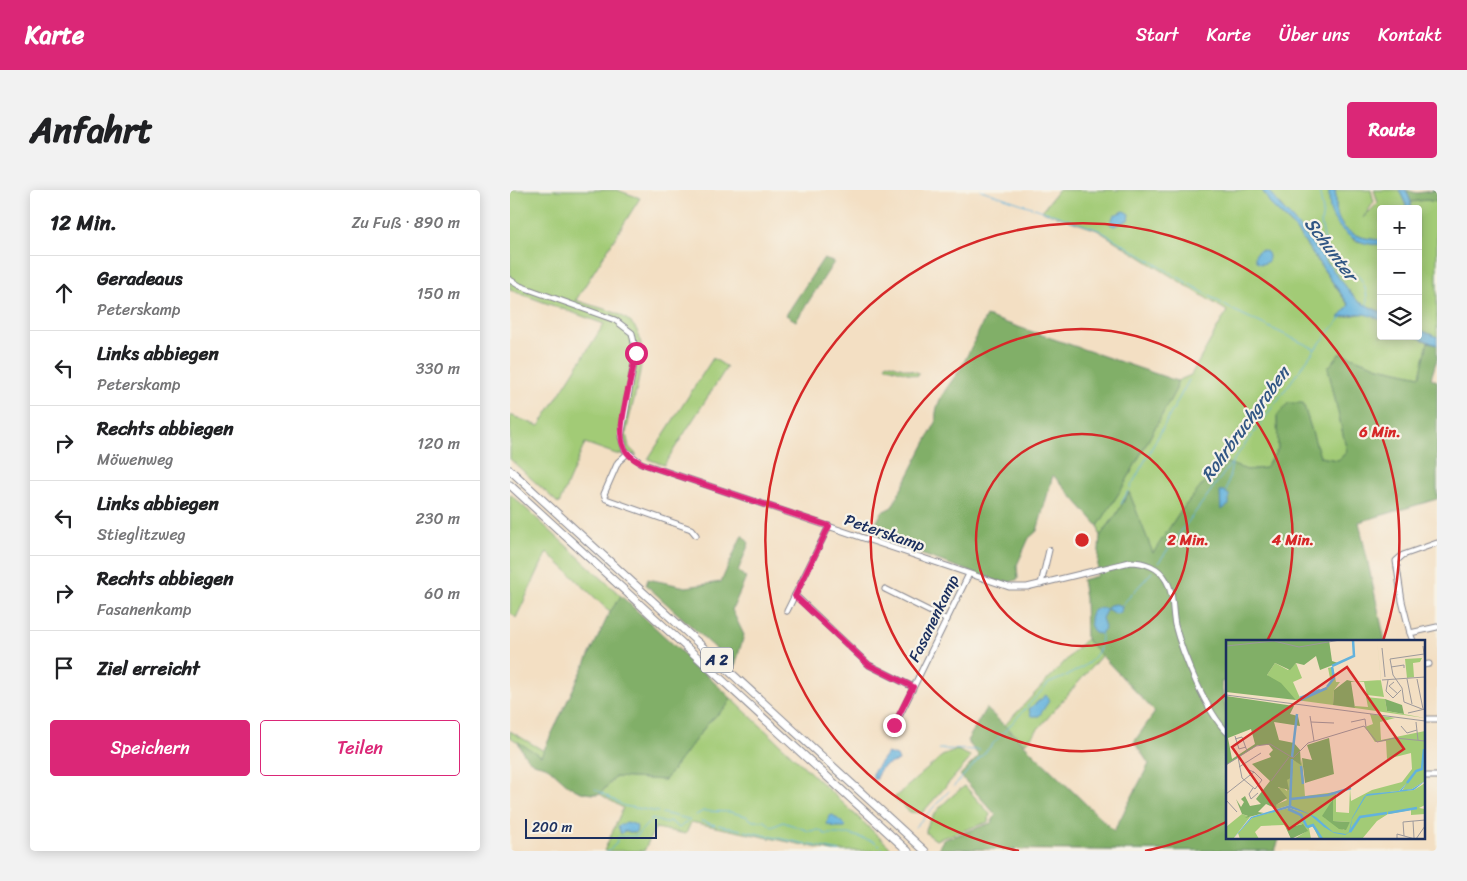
<!DOCTYPE html>
<html lang="de">
<head>
<meta charset="utf-8">
<style>
  body { margin:0; font-family:Sriracha,sans-serif; background:#f2f2f2; color:#202124 }
  .controls { position:absolute; right:15px; top:15px; display:grid; overflow:hidden; border-radius:5px; box-shadow:0 2px 12px #0003 }
  .controls button { width:45px; height:45px; display:grid; place-items:center; padding:0; border:0; border-bottom:1px solid #e0e0e0; background:#fff; color:#202124; font:25px sans-serif }
  .scale { position:absolute; left:15px; bottom:12px; width:132px; box-sizing:border-box; padding-left:5px; border:2px solid #1b2f5e; border-top:0; font-size:14px; line-height:18px; white-space:nowrap; color:#1b2f5e; -webkit-text-stroke:4px #f7f3e8; paint-order:stroke }
  .stop { position:absolute; width:15px; height:15px; margin:-11px; border:4px solid #db2777; border-radius:50%; background:#fff }
  .stop.end { background:#db2777; border-color:#fff; box-shadow:0 1px 5px #0008 }
  .list { margin:0; padding:0; list-style:none }
  h2 { display:flex; justify-content:space-between; align-items:center; height:65px; margin:0; padding:0 20px; font-size:21px }
  h2 small { font-size:16px; font-weight:400; color:#757577 }
  .list li { display:grid; grid-template-columns:32px 1fr auto; gap:15px; align-items:center; box-sizing:border-box; height:75px; padding:0 20px; border-top:1px solid #e0e0e0 }
  .list b { display:block; font-size:19px; white-space:nowrap }
  .list p { margin:0; font-size:16px; white-space:nowrap; color:#757577 }
  .list em { font-size:16px; font-style:normal; color:#757577 }
  .actions { display:flex; gap:10px; padding:15px 20px }
  .actions a { flex:1; padding:11px 0; border:1px solid #db2777; border-radius:5px; text-align:center; font-size:18px; color:#db2777 }
  .actions .main { background:#db2777; color:#fff }
  .icon { flex:none; width:28px; height:28px; fill:none; stroke:currentColor; stroke-width:2; stroke-linecap:round; stroke-linejoin:round }
  .map { position:relative; flex:none; width:927px; height:661px; overflow:hidden; border-radius:5px }
  header { display:flex; align-items:center; gap:30px; box-sizing:border-box; height:70px; padding:0 25px; background:#db2777; color:#fff }
  header strong { font-size:24px }
  nav { display:flex; gap:28px; margin-inline-start:auto; font-size:18px }
  .intro { display:flex; align-items:center; justify-content:space-between; box-sizing:border-box; height:120px; padding:0 30px }
  h1 { margin:0; font-size:35px }
  .button { padding:12px 22px; border-radius:5px; background:#db2777; color:#fff; font-size:18px; font-weight:700 }
  main { display:flex; gap:30px; padding:0 30px }
  aside { flex:1; background:#fff; border-radius:5px; box-shadow:0 2px 12px #0003 }
  .map>svg:first-child { display:block }
  .green { fill:#a2cb76; stroke:#5e7d6a }
  .forest { fill:#81af67; stroke:#4e6f62 }
  .water { fill:#63b2dd; stroke:#3f709e }
  .lines { fill:none; stroke-linecap:round; stroke-linejoin:round }
  .stream { stroke:#63b2dd; stroke-width:1 }
  .minor-casing { stroke:#878790; stroke-width:7 }
  .highway-casing { stroke:#878790; stroke-width:9 }
  .minor { stroke:#fff; stroke-width:5 }
  .highway { stroke:#fff; stroke-width:7 }
  .route { stroke:#db2777; stroke-width:6 }
  .ring { fill:none; stroke:#d62828; stroke-width:2.5 }
  .labels { text-anchor:middle; stroke-width:4.5; stroke-linejoin:round; paint-order:stroke }
  .shield { fill:#f7f3e8; stroke:#5d6a87; stroke-width:1 }
  .shield-label { font-size:15px; font-weight:bold; fill:#1b2f5e }
  .street-label { font-size:16px; fill:#1b2f5e; stroke:#f7f3e8 }
  .water-label { font-size:18px; font-style:italic; fill:#315684; stroke:#f7f3e8 }
  .inset-river { fill:none; stroke:#63b2dd; stroke-width:2.5 }
  .inset-road { fill:none; stroke:#9d999b; stroke-width:1 }
  .view { fill:#d62828; fill-opacity:0.15; stroke:#d62828; stroke-width:2.5 }
  .inset-edge { fill:none; stroke:#1b2f5e; stroke-width:2.5 }
  .centre { fill:#d62828; stroke:#f7f3e8; stroke-width:2.5 }
  .ring-label { font-size:15px; text-anchor:middle; font-weight:bold; fill:#d62828; stroke:#f7f3e8; stroke-width:4.5; stroke-linejoin:round; paint-order:stroke }
</style>
</head>
<body>
<header>
<strong>Karte</strong>
<nav><a>Start</a><a>Karte</a><a>Über uns</a><a>Kontakt</a></nav>
</header>
<div class="intro"><h1>Anfahrt</h1><a class="button">Route</a></div>
<main>
<aside>
<h2>12 Min.<small>Zu Fuß · 890 m</small></h2>
<ul class="list">
<li><svg class="icon" aria-label="ahead" viewBox="0 0 24 24"><path d="M12 20V5M6 11l6-6 6 6"/></svg><div><b>Geradeaus</b><p>Peterskamp</p></div><em>150 m</em></li>
<li><svg class="icon" aria-label="left" viewBox="0 0 24 24"><path d="M17 20v-9H6M10 6l-5 5 5 5"/></svg><div><b>Links abbiegen</b><p>Peterskamp</p></div><em>330 m</em></li>
<li><svg class="icon" aria-label="right" viewBox="0 0 24 24"><path d="M7 20v-9h11M14 6l5 5-5 5"/></svg><div><b>Rechts abbiegen</b><p>Möwenweg</p></div><em>120 m</em></li>
<li><svg class="icon" aria-label="left" viewBox="0 0 24 24"><path d="M17 20v-9H6M10 6l-5 5 5 5"/></svg><div><b>Links abbiegen</b><p>Stieglitzweg</p></div><em>230 m</em></li>
<li><svg class="icon" aria-label="right" viewBox="0 0 24 24"><path d="M7 20v-9h11M14 6l5 5-5 5"/></svg><div><b>Rechts abbiegen</b><p>Fasanenkamp</p></div><em>60 m</em></li>
<li><svg class="icon" aria-label="arrive" viewBox="0 0 24 24"><path d="M6 21V4h12l-3 4 3 4H6"/></svg><div><b>Ziel erreicht</b></div></li>
</ul>
<div class="actions"><a class="main">Speichern</a><a>Teilen</a></div>
</aside>
<div class="map">
<svg width="927" height="661" viewBox="0 0 927 661">
  <rect width="100%" height="100%" fill="#f7f3e8"/>
  <filter id="ink" filterUnits="userSpaceOnUse"><feTurbulence type="fractalNoise" baseFrequency=".02" numOctaves="2"/><feDisplacementMap in="SourceGraphic" scale="10" xChannelSelector="R" yChannelSelector="G"/><feConvolveMatrix kernelMatrix="1 2 1 2 8 2 1 2 1" color-interpolation-filters="sRGB"/></filter>
  <filter id="wash" filterUnits="userSpaceOnUse"><feTurbulence type="fractalNoise" baseFrequency=".0096" numOctaves="4" result="noise"/><feDisplacementMap in="SourceGraphic" scale="20" xChannelSelector="R" yChannelSelector="G"/><feGaussianBlur stdDeviation="1.12" result="paint"/><feColorMatrix in="noise" values="0 0 0 0 0 0 0 0 0 0 0 0 0 0 0 0 0 1.4 0 .05"/><feComposite in="paint" operator="in"/></filter>
  <g filter="url(#wash)">
    <rect width="100%" height="100%" fill="#f3dfc3"/>
    <g class="green">
      <path d="M0 0H107L130 8 66 110C82 117 105 119 119 131 147 152 120 215 116 244L119 257 127 265 106 264 75 253 49 314 0 269V225L29 236 94 134 0 100Z"/>
      <path d="M548 0H752L773 27 783 36 839 116 830 128 855 123 871 130V146H904L918 152 910 186 869 177 830 163 818 178 837 262 828 270 810 267 793 213 767 226 768 259 755 278 737 280 712 272 669 323 643 364 619 302 606 325 590 346 588 336 614 295 666 199 667 191 681 185 717 121 587 40 532 21Z"/>
      <path d="M758 0H819L821 23 845 51 871 54V122L849 112 844 107Z"/>
      <path d="M825 0H861L864 12 853 28 868 13 864 0H889L896 15V19H871V50C852 49 832 44 827 24 825 16 827 8 825 0Z"/>
      <path d="M916 10 927 12V147L908 139V19H901V12Z"/>
      <path d="M203 168 217 177 154 275 138 269Z"/>
      <path d="M377 173 409 183 407 186 375 176Z"/>
      <path d="M0 304 111 406 100 422 37 362 6 428 0 422Z"/>
      <path d="M576 449 592 465 515 554 495 535Z"/>
      <path d="M221 508 384 661H323L181 632 176 644 145 638 134 661H94L113 618 90 604 106 587 155 590 198 533 217 516Z"/>
      <path d="M0 541 34 561 31 567 0 547Z"/>
      <path d="M447 560 460 566 459 570 412 623 400 622 384 608 432 566Z"/>
      <path d="M455 596 480 624 478 632 426 650 416 643C415 628 443 604 455 596Z"/>
    </g>
    <g class="forest">
      <path d="M896 0 907 3 927 0V12L916 10 901 12Z"/>
      <path d="M313 69 324 72 286 131 276 125Z"/>
      <path d="M476 126 667 191 666 199 614 295 588 336 543 285 527 341 519 348 507 375 508 389 496 394 365 348 369 339 366 333 372 322 382 317 426 232C423 210 442 193 452 176 460 160 468 143 476 126Z"/>
      <path d="M918 152 927 155V169L921 188 927 191V309L849 332 875 451H717V491L711 492 717 526V647H770L765 661 428 659 433 650 481 633 486 625 450 585 469 566 457 551 476 518 604 641 639 574 624 552 645 522 576 449 575 408 572 390 587 386 590 346 606 325 619 302 643 363 669 323 712 271 737 280 755 278 768 259 767 226 778 213H793L810 267 828 270 837 262 818 178 830 163 869 177 910 186Z"/>
      <path d="M232 345 239 353 228 381 236 388 222 420 234 445 225 476 136 395 138 389 176 397 211 392Z"/>
      <path d="M111 406 221 508 217 516 198 533 155 590 105 587 90 604C64 605 57 594 39 578 35 575 29 575 24 573 16 569 11 560 8 552L31 566 100 422Z"/>
    </g>
    <g class="water">
      <path d="M752 0H758L770 16 782 28 844 107 849 112 871 122V130C853 122 848 122 829 128L839 115 783 36 761 15Z"/>
      <path d="M819 0H825C827 8 825 16 827 24 832 44 852 49 871 50V54C850 57 829 43 821 23 819 17 819 7 819 0Z"/>
      <path d="M889 0H896L901 12V19H896V15Z"/>
      <path d="M614 21 619 24 618 30 604 36 600 34 604 25Z"/>
      <circle cx="752" cy="67" r="7"/>
      <path d="M908 139 927 147V155L904 146H908Z"/>
      <path d="M710 301H714L719 305V315L711 320Z"/>
      <path d="M606 414 612 416 611 422 606 424 597 419 600 415Z"/>
      <path d="M590 418 597 419 592 428 595 437 591 444 585 443C579 435 578 428 584 419Z"/>
      <path d="M536 505 539 511 529 526H521L519 519Z"/>
      <path d="M377 563 387 566 389 571C379 573 367 577 367 589H363V582Z"/>
      <path d="M323 625 336 636 335 637H325L317 634 319 626Z"/>
      <path d="M117 632 126 635 127 639 125 643 114 641 111 644 108 636Z"/>
    </g>
    <g class="lines">
      <g class="stream">
        <path d="M471 0 589 40 721 119 805 159"/>
        <path d="M809 0 813 21 811 33 817 61C837 82 858 80 857 115"/>
        <path d="M620 298 679 190"/>
        <path d="M716 302 722 274"/>
        <path d="M611 314 618 301"/>
        <path d="M648 373 805 159 832 127"/>
        <path d="M611 416 642 382"/>
        <path d="M429 559 470 560"/>
        <path d="M444 596 539 493C553 488 581 476 588 462 591 457 591 448 591 443"/>
        <path d="M85 599 114 616 148 622"/>
        <path d="M152 623 178 629"/>
        <path d="M186 625 193 621 220 622 236 626 243 631H255L262 637 273 632 299 641 309 640 315 644H339L365 652 374 661"/>
        <path d="M191 631 205 635"/>
        <path d="M208 635 231 640"/>
        <path d="M405 637 439 601"/>
        <path d="M234 641 330 661"/>
        <path d="M98 661 106 654 108 647 126 646 142 629 155 633 160 631 169 638 180 629"/>
      </g>
    </g>
  </g>
  <g filter="url(#ink)">
    <g class="lines">
      <g class="minor-casing">
        <g id="minor">
          <path d="M0 90 10 96 105 130 122 143 126 163 111 247 115 260 131 273 499 397H517L620 372C634 372 649 377 656 390 664 403 662 421 665 435 672 463 697 523 717 542"/>
          <path d="M118 263 108 272 94 304 96 309 181 339 186 345"/>
          <path d="M531 394 539 360"/>
          <path d="M375 399 437 430"/>
          <path d="M285 405 359 475 403 497"/>
          <path d="M277 421 319 336"/>
          <path d="M900 443 892 411 886 371 893 365 927 353"/>
          <path d="M903 451 900 443 927 437"/>
          <path d="M913 475 919 474"/>
          <path d="M913 529H927"/>
          <path d="M384 537 459 384"/>
          <path d="M913 586H927"/>
        </g>
      </g>
      <g class="highway-casing">
        <g id="highway">
          <path d="M0 280 415 661"/>
          <path d="M0 295 398 661"/>
        </g>
      </g>
      <use href="#minor" class="minor"/>
      <use href="#highway" class="highway"/>
    </g>
  </g>
  <g class="lines" filter="url(#ink)">
    <path class="route" d="M126 163C123 185 106 237 113 255 117 266 126 271 136 275L319 336 285 406 359 475 403 497 384 535"/>
  </g>
  <g class="ring">
    <circle cx="572" cy="350" r="106"/>
    <path d="M716 504A211 211 0 1 1 757 451"/>
    <path d="M716 632A317 317 0 0 1 635 661M509 661A317 317 0 1 1 873 451"/>
  </g>
  <g class="labels">
    <rect class="shield" x="191" y="457.5" width="32" height="25" rx="4"/>
    <g class="shield-label">
      <text x="207" y="475">A 2</text>
    </g>
    <g class="street-label">
      <text transform="translate(375 342) rotate(19)" y="6">Peterskamp</text>
      <text transform="translate(423 428) rotate(-64)" y="6">Fasanenkamp</text>
    </g>
    <g class="water-label">
      <text transform="translate(821 59) rotate(53)" y="6">Schunter</text>
      <text transform="translate(735 234) rotate(-54)" y="6">Rohrbruchgraben</text>
    </g>
  </g>
  <g transform="translate(716 450)">
    <rect width="199" height="199" fill="#f3dfc3"/>
    <path d="M151 0 155 41 158 57 141 55 138 42H125L155 40ZM196 18 194 22 187 23 188 37 181 38 179 19ZM49 23 62 30 70 23 76 38 67 42 74 58 101 47 105 43 102 28 107 27 110 42H114L108 50 107 65 70 60 41 35ZM140 57 159 59 161 71 199 78 129 68V66L142 67ZM144 74 169 78 154 82 155 100 199 91V141L186 149 176 151 180 144 173 151 144 154 188 150 199 143V165L193 168 199 169V174L185 175V170L162 174 151 181 136 199H93L87 186 83 188 85 199H68L81 191 76 184 60 188 58 185 35 186 29 192 33 199H14L12 193 27 177 63 168 77 172 64 165 51 169 49 165 61 160 52 149 55 146 61 151V140L67 127V120L75 124 76 118 79 156 110 152V172L123 173 124 148 125 161 146 150 176 142 186 129 185 113 161 119 160 101 149 102 139 87 147 84ZM106 160 107 181 124 182 118 190 99 178ZM16 174 24 177 7 199H0V187Z" fill="#a2cb76" fill-rule="evenodd"/>
    <path d="M1 0H103L106 21 112 23 94 30 90 16 78 25 70 23 64 30 49 23 41 35 55 43 70 60 0 52ZM121 40 129 42H125L129 68 107 65 108 50ZM0 56 68 66 64 74 72 76 74 86 48 82 53 100 68 103 74 110 75 125 67 120 66 137 61 140 63 150 52 147 61 158 50 165 51 169 40 164 32 172 38 173 19 178 22 176 16 174 10 159 15 167 18 162 15 159 19 156 24 166 35 164 30 159 44 141 26 124 45 117 43 114 47 110 43 105H32L0 125ZM25 89 29 104 6 119 2 98ZM159 59 176 65 178 74 161 71ZM103 98 108 134 79 143 76 118 86 120 81 105ZM107 159V181L124 182 120 190 113 189 96 176ZM77 184 82 191 65 199 60 188Z" fill="#81af67" fill-rule="evenodd"/>
    <path d="M199 141 188 150 140 156 126 179 124 192 119 195 108 193 98 187 83 174 63 168 26 178 7 199 25 177 64 165 90 177 107 192 120 194 123 192 126 178 138 157 141 154 173 151 182 142 176 150 186 149Z" fill="#63b2dd"/>
    <path class="inset-river" d="M106 26 128 16 127 0M101 47 108 38 106 27M74 58 94 50M74 60 101 48M66 117 71 74M75 126 77 144M181 143 190 131 196 129 198 109M65 159 102 155 125 148M64 166 66 119M62 169 75 175 81 187M162 173 191 168M81 187 87 185 96 199M124 192 134 177 161 173"/>
    <path class="inset-road" d="M0 6 48 1 73 7 114 0M197 6 199 22M156 8 159 37M165 27 178 25V28M181 39 186 64M191 39 197 69M156 40 199 37M162 40 160 51 167 58 175 50M168 42 163 46 172 54M0 55 199 81M196 69 178 62 176 48 167 35 164 19 198 14M182 73 199 69M84 76 88 101M85 82 108 83M125 82 139 79 140 87M190 82 192 100M175 86 181 93 191 90M9 96 13 109 20 107M9 99 16 97 21 111M12 117 16 138 29 149 36 140 28 132M0 125 30 106 44 104 67 118 82 103 138 86 151 102 169 98 199 101M13 127 35 113M45 141 63 117M27 148 23 154 25 159 32 153M0 154 28 132 23 130M0 160 11 172M187 181 188 198M178 196 177 182 199 180M171 199V194L189 199M190 199 199 186"/>
    <path class="view" d="M121 27 178 109 63 189 6 107Z"/>
    <rect width="199" height="199" class="inset-edge"/>
  </g>
  <circle cx="572" cy="350" r="8" class="centre"/>
  <g class="ring-label">
    <text x="870" y="247">6 Min.</text>
    <text x="678" y="355">2 Min.</text>
    <text x="783" y="355">4 Min.</text>
  </g>
</svg>
<div class="controls">
<button>+</button>
<button>−</button>
<button><svg class="icon" aria-label="layers" viewBox="0 0 24 24"><path d="M12 4l9 5-9 5-9-5zM3 14l9 5 9-5"/></svg></button>
</div>
<div class="scale">200 m</div>
<div class="stop" style="left:126px;top:163px"></div>
<div class="stop end" style="left:384px;top:535px"></div>
</div>
</main>
</body>
</html>
